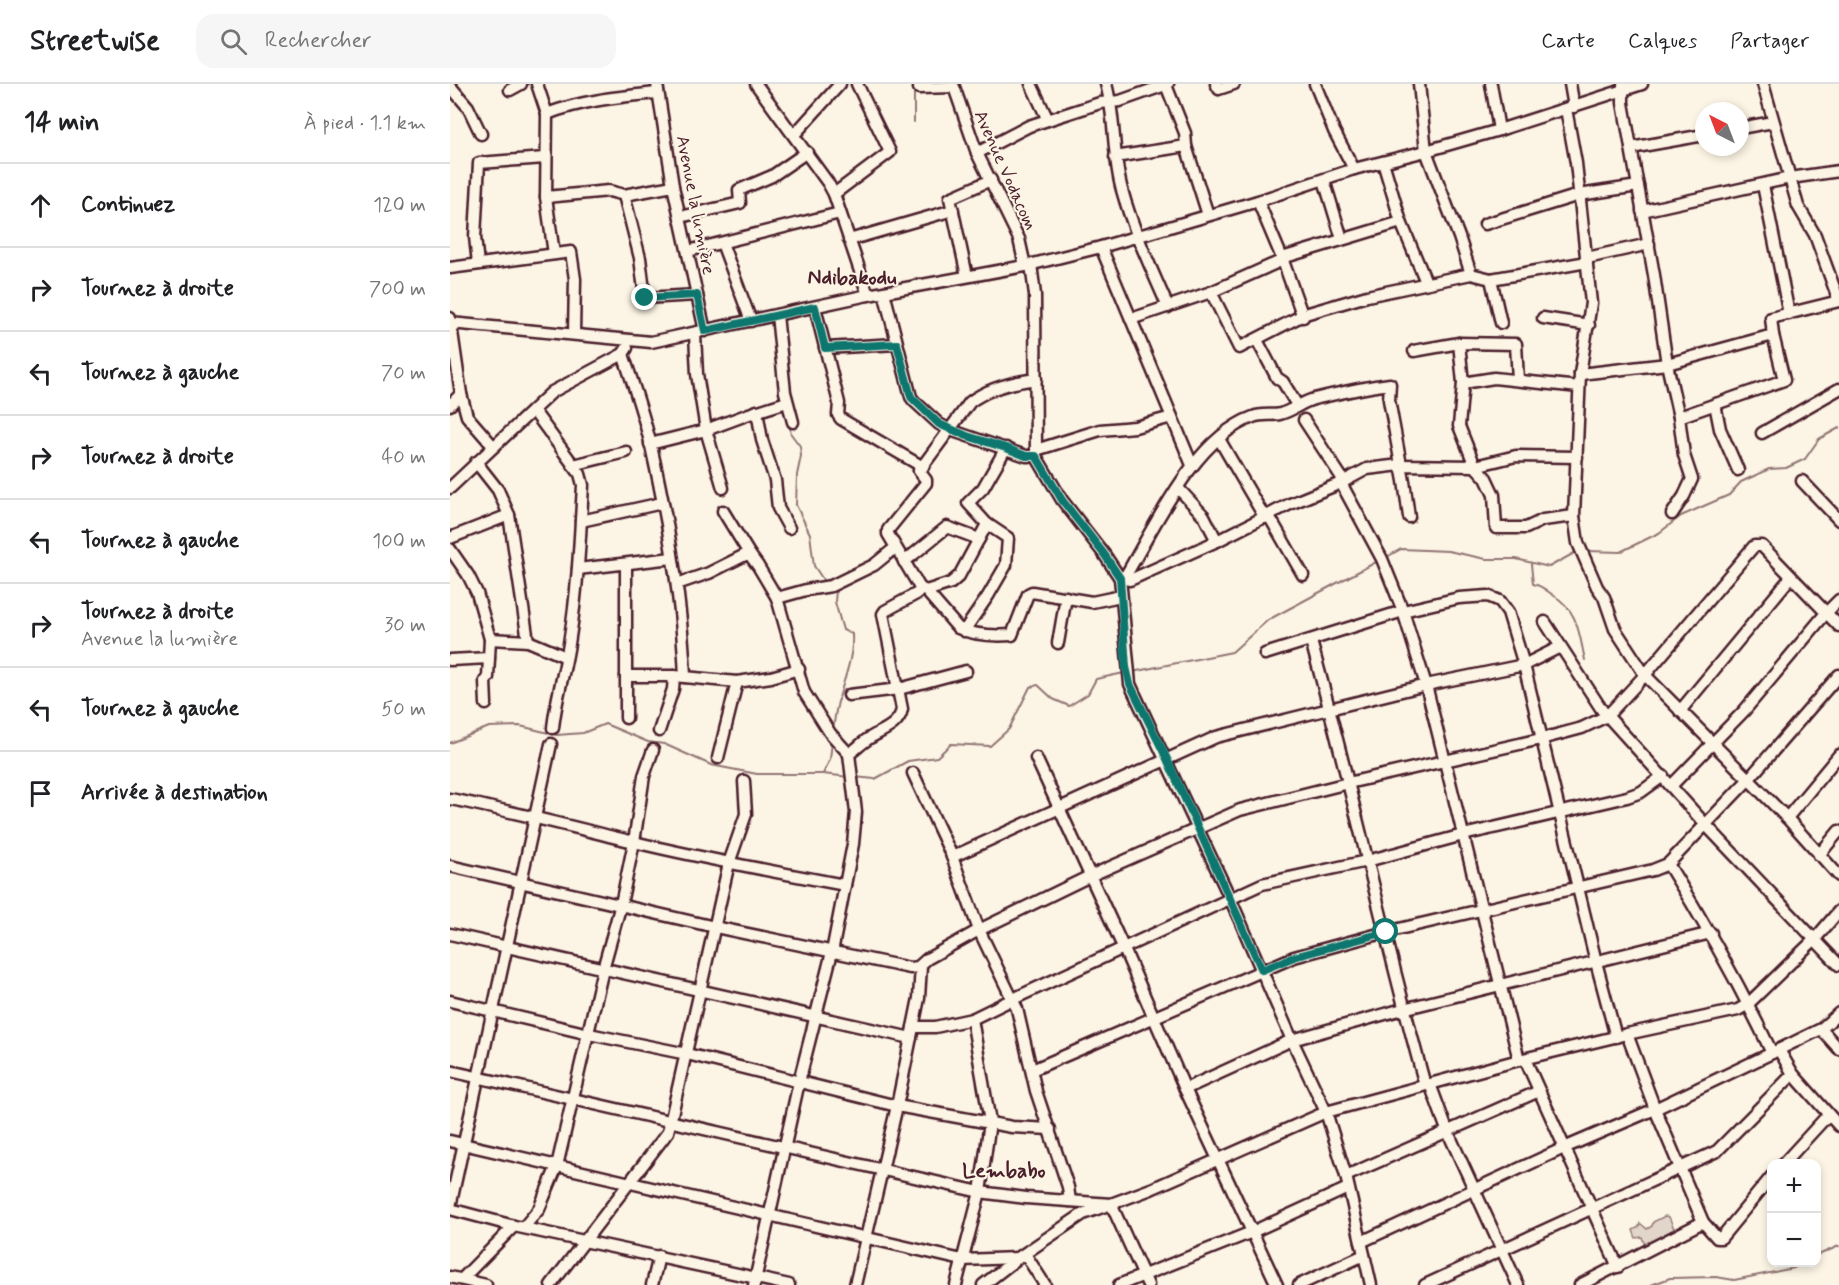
<!DOCTYPE html>
<html lang="fr">
<head>
<meta charset="utf-8">
<style>
  body { margin:0; font-family:Mynerve,sans-serif; background:#f6f6f6; color:#202124 }
  .controls { position:absolute; right:18px; bottom:18px; display:grid; overflow:hidden; border-radius:12px; box-shadow:0 3px 9px #0003 }
  .controls button { width:54px; height:54px; display:grid; place-items:center; padding:0; border:0; border-bottom:2px solid #e0e0e0; background:#fff; color:#202124; font:30px sans-serif }
  .compass { position:absolute; left:1245px; top:18px; width:54px; height:54px; border-radius:50%; background:#fff; box-shadow:0 3px 9px #0003; rotate:318deg }
  .stop { position:absolute; width:18px; height:18px; margin:-14px; border:4px solid #0f766e; border-radius:50%; background:#fff }
  .stop.end { background:#0f766e; border-color:#fff; box-shadow:0 2px 6px #0008 }
  .list { margin:0; padding:0; list-style:none }
  h2 { display:flex; justify-content:space-between; align-items:center; height:78px; margin:0; padding:0 24px; font-size:26px }
  h2 small { font-size:20px; font-weight:400; color:#757577 }
  .list li { display:grid; grid-template-columns:39px 1fr auto; gap:18px; align-items:center; box-sizing:border-box; height:84px; padding:0 24px; border-top:2px solid #e0e0e0 }
  .list b { display:block; font-size:22px; white-space:nowrap }
  .list p { margin:0; font-size:20px; white-space:nowrap; color:#757577 }
  .list em { font-size:20px; font-style:normal; color:#757577 }
  .icon { flex:none; width:33px; height:33px; fill:none; stroke:currentColor; stroke-width:2; stroke-linecap:round; stroke-linejoin:round }
  .map { position:relative; flex:none; width:1389px; height:1201px; overflow:hidden }
  header { display:flex; align-items:center; gap:36px; box-sizing:border-box; height:84px; padding:0 30px; background:#fff; border-bottom:2px solid #e0e0e0 }
  header strong { font-size:28px }
  nav { display:flex; gap:33px; margin-inline-start:auto; font-size:21px }
  .search { width:420px; height:54px; background:#f6f6f6; display:flex; align-items:center; gap:15px; box-sizing:border-box; padding:0 21px; border-radius:18px; color:#757577; font-size:22px }
  main { display:flex }
  aside { flex:1; background:#fff }
  .map>svg:first-child { display:block }
  .green { fill:#e2d5ca; stroke:#967a7a; stroke-width:1.5 }
  .lines { fill:none; stroke-linecap:round; stroke-linejoin:round }
  .stream { stroke:#917474; stroke-width:2 }
  .minor-casing { stroke:#4a1f2b; stroke-width:15 }
  .minor { stroke:#fcf5e5; stroke-width:10 }
  .route { stroke:#0f766e; stroke-width:8 }
  .labels { text-anchor:middle; stroke-width:4.5; stroke-linejoin:round; paint-order:stroke }
  .street-label { font-size:18px; fill:#4a1f2b; stroke:#fcf5e5 }
  .quarter-label { font-size:21px; font-weight:bold; fill:#4a1f2b; stroke:#fcf5e5 }
</style>
</head>
<body>
<header>
<strong>Streetwise</strong>
<div class="search"><svg class="icon" aria-label="search" viewBox="0 0 24 24"><circle cx="10" cy="10" r="6"/><path d="M15 15l6 6"/></svg>Rechercher</div>
<nav><a>Carte</a><a>Calques</a><a>Partager</a></nav>
</header>
<main>
<aside>
<h2>14 min<small>À pied · 1.1 km</small></h2>
<ul class="list">
<li><svg class="icon" aria-label="ahead" viewBox="0 0 24 24"><path d="M12 20V5M6 11l6-6 6 6"/></svg><div><b>Continuez</b></div><em>120 m</em></li>
<li><svg class="icon" aria-label="right" viewBox="0 0 24 24"><path d="M7 20v-9h11M14 6l5 5-5 5"/></svg><div><b>Tournez à droite</b></div><em>700 m</em></li>
<li><svg class="icon" aria-label="left" viewBox="0 0 24 24"><path d="M17 20v-9H6M10 6l-5 5 5 5"/></svg><div><b>Tournez à gauche</b></div><em>70 m</em></li>
<li><svg class="icon" aria-label="right" viewBox="0 0 24 24"><path d="M7 20v-9h11M14 6l5 5-5 5"/></svg><div><b>Tournez à droite</b></div><em>40 m</em></li>
<li><svg class="icon" aria-label="left" viewBox="0 0 24 24"><path d="M17 20v-9H6M10 6l-5 5 5 5"/></svg><div><b>Tournez à gauche</b></div><em>100 m</em></li>
<li><svg class="icon" aria-label="right" viewBox="0 0 24 24"><path d="M7 20v-9h11M14 6l5 5-5 5"/></svg><div><b>Tournez à droite</b><p>Avenue la lumière</p></div><em>30 m</em></li>
<li><svg class="icon" aria-label="left" viewBox="0 0 24 24"><path d="M17 20v-9H6M10 6l-5 5 5 5"/></svg><div><b>Tournez à gauche</b></div><em>50 m</em></li>
<li><svg class="icon" aria-label="arrive" viewBox="0 0 24 24"><path d="M6 21V4h12l-3 4 3 4H6"/></svg><div><b>Arrivée à destination</b></div></li>
</ul>
</aside>
<div class="map">
<svg width="1389" height="1201" viewBox="0 0 1389 1201">
  <rect width="100%" height="100%" fill="#fcf5e5"/>
  <filter id="ink" filterUnits="userSpaceOnUse"><feTurbulence type="fractalNoise" baseFrequency=".0167" numOctaves="2"/><feDisplacementMap in="SourceGraphic" scale="12" xChannelSelector="R" yChannelSelector="G"/><feConvolveMatrix kernelMatrix="1 2 1 2 8 2 1 2 1" color-interpolation-filters="sRGB"/></filter>
  <g filter="url(#ink)">
    <path class="green" d="M1215 1132 1219 1133 1226 1149 1196 1165 1192 1153 1186 1154 1183 1146 1189 1143 1190 1139 1197 1145 1202 1142 1203 1138Z"/>
    <g class="lines">
      <g class="stream">
        <path d="M464 38V0"/>
        <path d="M339 340 341 350 350 362 351 372 347 391 346 421 360 450 364 482 376 500"/>
        <path d="M1137 467 1170 468 1209 449 1231 432 1279 411 1291 398 1319 385 1336 384 1355 375 1369 355 1389 344"/>
        <path d="M935 474 951 465 998 467 1036 475H1066L1099 483 1128 467"/>
        <path d="M1081 480 1083 500C1091 501 1097 507 1103 511 1128 526 1129 549 1135 576"/>
        <path d="M682 588 782 568 818 536 930 476"/>
        <path d="M383 647C384 639 385 630 387 622 392 599 404 575 402 550L393 546 385 518 386 506 383 504"/>
        <path d="M0 659 39 643 70 642 107 651 133 649 155 640 198 658 214 660 261 681 307 690H373L399 693"/>
        <path d="M373 690 380 675 382 658"/>
        <path d="M404 693 425 695 458 677 487 673 501 660 540 662 559 645 580 603 588 601 603 615 619 622 638 610 646 595 674 589"/>
        <path d="M1366 1172 1389 1162"/>
        <path d="M1201 1201 1220 1194 1266 1193 1284 1196 1344 1184 1354 1178"/>
      </g>
      <g class="minor-casing">
        <g id="minor">
          <path d="M87 0 97 30 96 113 104 170"/>
          <path d="M207 0 223 102 255 247"/>
          <path d="M306 0 378 99 384 110 418 211"/>
          <path d="M581 0 598 36"/>
          <path d="M656 0C666 35 662 71 672 106 683 146 701 184 718 223"/>
          <path d="M766 0 769 5 784 0"/>
          <path d="M865 0 884 47 904 85"/>
          <path d="M969 0 976 67 1009 153 1021 190"/>
          <path d="M1041 0 1049 46"/>
          <path d="M1120 0 1124 23"/>
          <path d="M1313 0 1348 122 1365 151 1389 217"/>
          <path d="M716 1 735 49 736 62 758 131"/>
          <path d="M1173 1V19L1204 191 1217 280 1229 333 1234 371 1242 395 1234 412 1222 430"/>
          <path d="M0 2 18 23 31 50"/>
          <path d="M469 4 504 3 527 69 569 155 575 182"/>
          <path d="M60 6 71 0"/>
          <path d="M1116 25 1126 79 1141 219 1130 290 1124 432 1128 459 1147 503 1154 513 1165 545 1195 591 1337 734 1389 792"/>
          <path d="M97 30C133 16 169 13 207 9"/>
          <path d="M1290 44 1323 38"/>
          <path d="M344 51 390 0"/>
          <path d="M1181 64 1254 51"/>
          <path d="M527 69 579 42 650 19 670 17 718 0"/>
          <path d="M665 73 736 62"/>
          <path d="M933 78 951 138 976 198"/>
          <path d="M874 96 892 155"/>
          <path d="M1313 101 1339 230"/>
          <path d="M384 110 440 68 407 0"/>
          <path d="M174 111 190 174 195 214 247 211"/>
          <path d="M96 113 159 107 174 111 223 102"/>
          <path d="M808 117 832 174 853 233"/>
          <path d="M1192 127 1340 94 1389 87"/>
          <path d="M230 133 290 119 289 106 322 92 357 68"/>
          <path d="M1035 140 1129 111 1188 102"/>
          <path d="M399 156 503 126"/>
          <path d="M272 159 301 237"/>
          <path d="M651 163 742 381"/>
          <path d="M238 167 390 129"/>
          <path d="M832 174 951 138"/>
          <path d="M1137 174 1199 160"/>
          <path d="M28 180 25 153 29 79 95 74"/>
          <path d="M581 180 585 211 586 372 612 416 654 470 670 494 680 600 780 814 842 956 876 1028 896 1092 921 1201"/>
          <path d="M0 184 121 168 125 195 124 250"/>
          <path d="M517 192 500 114 541 96"/>
          <path d="M1041 195 1051 239"/>
          <path d="M434 208 461 313 464 317 489 340 500 346 576 372H586"/>
          <path d="M761 208 789 264 855 230 917 212 1021 190 1041 195 1137 178"/>
          <path d="M365 223 389 319 388 331 391 335 473 383"/>
          <path d="M327 231 335 308 343 338"/>
          <path d="M0 234 11 310 17 332 43 362"/>
          <path d="M1093 234 1139 241"/>
          <path d="M681 235 761 208 833 176"/>
          <path d="M0 239 201 258 418 211 575 182 651 163 808 117 904 85 976 67 1049 46 1192 0"/>
          <path d="M245 250 247 290 256 346 273 404"/>
          <path d="M807 256 827 294 833 298 847 321"/>
          <path d="M1009 259 1013 299 1009 342 1025 382 1036 394 1044 411 1046 444H1076L1093 436 1124 432"/>
          <path d="M375 264 447 260"/>
          <path d="M964 267 1009 259 1066 260 1068 296"/>
          <path d="M173 270C183 300 194 331 201 362 218 437 232 515 235 593"/>
          <path d="M1130 290 1217 280 1323 251"/>
          <path d="M1013 299 1044 294 1129 303"/>
          <path d="M1265 320 1270 345 1288 386"/>
          <path d="M0 321 11 310"/>
          <path d="M83 326 130 390 133 401C130 452 128 503 120 553 116 584 106 613 103 644"/>
          <path d="M307 327 312 356 325 396 328 424 339 444"/>
          <path d="M1229 333 1334 296 1323 251 1321 234 1389 217"/>
          <path d="M854 336 894 397"/>
          <path d="M1312 349 1389 305"/>
          <path d="M769 355 815 434"/>
          <path d="M200 360 256 346 299 330 337 318"/>
          <path d="M586 366 650 346 685 343 722 333"/>
          <path d="M26 378 48 406 59 431 78 557"/>
          <path d="M123 381 176 368"/>
          <path d="M1352 397 1389 436"/>
          <path d="M891 399 932 475 953 527 976 601 1069 976"/>
          <path d="M0 404 102 308 173 270 177 264"/>
          <path d="M728 404 754 432 767 457"/>
          <path d="M273 427 300 471"/>
          <path d="M819 432 853 491"/>
          <path d="M131 437 212 419"/>
          <path d="M0 454 59 431"/>
          <path d="M0 465 18 491 27 509 40 555 38 593 35 597 36 620"/>
          <path d="M454 478 497 443 529 455"/>
          <path d="M128 485 222 474"/>
          <path d="M670 494 676 491C706 440 745 354 803 333 812 329 822 332 830 330 842 327 852 318 864 315 889 309 914 303 940 300L939 316 954 397 959 433"/>
          <path d="M670 494 680 496 767 457 840 420 891 399 917 385 950 381 1025 382 1066 372 1127 373"/>
          <path d="M227 500 259 489 295 471H300L308 482 327 514 354 608 380 649 399 670 406 728 403 760 382 868 349 998 304 1201"/>
          <path d="M470 504 476 507 508 544C523 551 546 552 562 551L578 510 582 508 642 518 671 512"/>
          <path d="M476 507 501 499 509 492 537 440 518 419 533 404 556 364"/>
          <path d="M327 514 356 506 381 502 424 481 445 464"/>
          <path d="M1095 538 1152 626 1255 740 1389 881"/>
          <path d="M514 547 538 512 556 481 558 454 537 440"/>
          <path d="M40 555 78 557 116 573"/>
          <path d="M861 557C902 704 934 854 975 1001"/>
          <path d="M608 559 616 513"/>
          <path d="M815 570 953 527 1009 514 1038 512 1050 517 1058 528 1074 581 1146 878 1166 953"/>
          <path d="M0 576 39 574"/>
          <path d="M176 592H224L287 598 321 593 349 585"/>
          <path d="M399 611 449 605 516 587"/>
          <path d="M1230 627 1341 493"/>
          <path d="M176 634V480"/>
          <path d="M209 647 223 605 224 592"/>
          <path d="M399 670C406 665 412 659 418 655 432 646 449 642 452 625L433 530 435 527 468 509 470 504 438 450V446L476 399V396L469 387 520 318C539 304 563 298 586 295"/>
          <path d="M268 674 287 598"/>
          <path d="M586 674 674 865 735 1005 827 1201"/>
          <path d="M463 689 501 770 529 846 567 925 586 1007 618 1103 620 1117"/>
          <path d="M1221 702 1294 627 1376 529 1389 516"/>
          <path d="M0 715C62 727 122 743 184 758 254 775 325 788 395 801"/>
          <path d="M1337 734 1389 671"/>
          <path d="M1369 771 1389 747"/>
          <path d="M502 773 766 653 976 601 1074 581 1110 563"/>
          <path d="M1218 780C1256 841 1291 904 1322 969"/>
          <path d="M0 782 265 843 460 884 468 883 477 875 529 846 640 792 790 726 898 699 1091 655 1132 644 1157 632 1195 591 1304 462H1312L1389 542"/>
          <path d="M0 850 461 954"/>
          <path d="M0 917 139 950 237 970 447 1022 562 1043 600 1045"/>
          <path d="M463 943H485L522 935 563 915 812 800 917 777 1013 751 1177 713 1191 708 1213 692"/>
          <path d="M1371 945 1389 965"/>
          <path d="M1177 950 1205 1025 1253 1138 1267 1154H1271L1322 1092"/>
          <path d="M1329 966 1343 990 1389 1042"/>
          <path d="M1075 975 1168 1183"/>
          <path d="M582 986 844 873 936 848 1203 786 1218 780 1298 696 1389 591"/>
          <path d="M0 987 530 1108 576 1114 661 1120 701 1105 876 1028 1069 976 1177 950 1288 926 1298 920 1365 855 1389 827"/>
          <path d="M980 1000 997 1046 1068 1201"/>
          <path d="M735 1005 842 956 953 925 1261 849"/>
          <path d="M0 1057 512 1176 568 1174"/>
          <path d="M1333 1080 1378 1031"/>
          <path d="M896 1092 1089 1007"/>
          <path d="M0 1123 101 660"/>
          <path d="M0 1125 64 1142 339 1201"/>
          <path d="M74 1143 89 1125 107 1082 153 885 171 820 184 758 194 692 203 666"/>
          <path d="M911 1158 1114 1064 1205 1025 1322 969 1371 945 1389 929"/>
          <path d="M575 1170 595 1201"/>
          <path d="M0 1193 36 1201"/>
          <path d="M12 1195 64 1142"/>
          <path d="M101 1201 218 1048 279 779 296 730 294 697"/>
          <path d="M202 1201 209 1172"/>
          <path d="M405 1201 447 1022 469 914 471 882"/>
          <path d="M506 1201 530 1108 540 1038 522 935"/>
          <path d="M533 1201 568 1174 633 1130 661 1120 698 1201"/>
          <path d="M669 1201 802 1148 898 1104"/>
          <path d="M849 1201 914 1171"/>
          <path d="M975 1201 1267 1067 1343 990"/>
          <path d="M1130 1201 1253 1138"/>
        </g>
      </g>
      <use href="#minor" class="minor"/>
    </g>
  </g>
  <g class="lines" filter="url(#ink)">
    <path class="route" d="M195 214 247 211 255 247 365 223 375 264 447 260 461 313 489 340 517 352 556 364 576 372H586L612 416 654 470 670 494 676 583 680 600 717 675 812 886 844 873 936 848"/>
  </g>
  <g class="labels">
    <g class="street-label">
      <text transform="translate(556 86) rotate(66)" y="6">Avenue Vodacom</text>
      <text transform="translate(246 121) rotate(79)" y="6">Avenue la lumière</text>
    </g>
    <g class="quarter-label">
      <text x="402" y="200">Ndibakodu</text>
      <text x="554" y="1093">Lembabo</text>
    </g>
  </g>
</svg>
<div class="controls">
<button>+</button>
<button>−</button>
</div>
<svg class="compass" viewBox="-18 -18 36 36"><path d="M0-13l5 13h-10z" fill="#e53935"/><path d="M0 13l5-13h-10z" fill="#757577"/></svg>
<div class="stop" style="left:936px;top:848px"></div>
<div class="stop end" style="left:195px;top:214px"></div>
</div>
</main>
</body>
</html>
